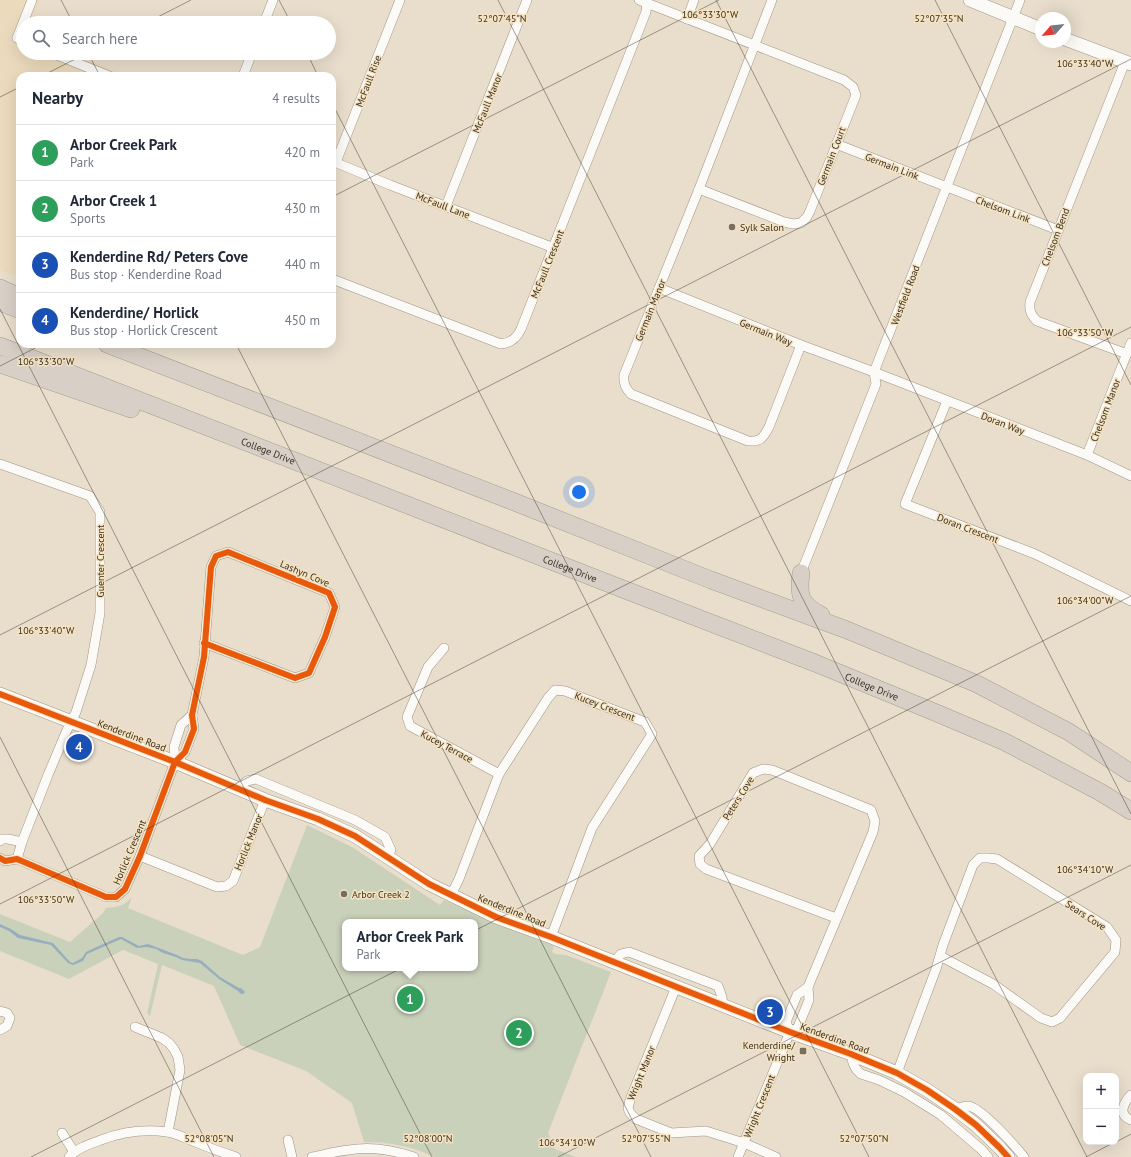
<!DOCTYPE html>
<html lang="en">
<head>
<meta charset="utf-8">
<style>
  body { margin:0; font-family:"PT Sans",sans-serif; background:#f6f6f7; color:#1f2937 }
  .controls { position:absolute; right:12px; bottom:12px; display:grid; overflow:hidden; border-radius:8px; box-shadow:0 4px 16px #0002 }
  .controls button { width:36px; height:36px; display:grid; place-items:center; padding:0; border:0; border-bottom:1px solid #e0e1e3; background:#fff; color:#1f2937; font:20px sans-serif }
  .compass { position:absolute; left:1035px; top:12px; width:36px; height:36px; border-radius:50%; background:#fff; box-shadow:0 4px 16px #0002; rotate:243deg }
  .you { position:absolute; left:579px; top:492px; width:14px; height:14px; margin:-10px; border:3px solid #fff; border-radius:50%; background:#1a73e8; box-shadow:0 0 0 6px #1a73e833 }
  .badge { display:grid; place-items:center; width:26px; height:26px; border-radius:50%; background:#b45309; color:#fff; font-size:13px; font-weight:700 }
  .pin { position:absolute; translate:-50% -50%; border:2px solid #fff; box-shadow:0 1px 4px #0006 }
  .popup { position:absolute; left:342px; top:919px; width:136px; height:52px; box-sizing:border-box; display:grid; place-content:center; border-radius:8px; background:#fff; filter:drop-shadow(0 1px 3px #0005); font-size:13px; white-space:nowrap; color:#747a83 }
  .popup b { font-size:15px; color:#1f2937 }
  .popup::after { content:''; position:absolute; left:50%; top:100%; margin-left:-8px; border:8px solid transparent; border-top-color:#fff }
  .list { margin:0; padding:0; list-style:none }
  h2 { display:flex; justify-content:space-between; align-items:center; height:52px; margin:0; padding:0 16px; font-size:17px }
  h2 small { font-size:13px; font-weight:400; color:#747a83 }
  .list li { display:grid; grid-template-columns:26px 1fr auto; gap:12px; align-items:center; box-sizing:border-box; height:56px; padding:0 16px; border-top:1px solid #e0e1e3 }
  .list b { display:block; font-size:15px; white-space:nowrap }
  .list p { margin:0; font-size:13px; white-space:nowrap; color:#747a83 }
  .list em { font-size:13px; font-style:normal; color:#747a83 }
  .icon { flex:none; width:22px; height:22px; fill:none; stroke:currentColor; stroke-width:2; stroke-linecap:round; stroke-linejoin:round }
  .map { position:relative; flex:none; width:1131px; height:1157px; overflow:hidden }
  .search { position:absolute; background:#fff; box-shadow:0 4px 16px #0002; left:16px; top:16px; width:320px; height:44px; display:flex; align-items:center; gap:10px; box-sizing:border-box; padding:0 14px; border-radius:22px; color:#747a83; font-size:15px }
  .panel { position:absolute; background:#fff; box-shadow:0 4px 16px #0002; left:16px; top:72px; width:320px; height:276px; border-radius:12px }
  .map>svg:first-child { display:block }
  .built { fill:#ebdabc }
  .green { fill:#cad1ba; fill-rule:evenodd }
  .water { fill:#98aebd }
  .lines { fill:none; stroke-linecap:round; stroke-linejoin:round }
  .street-casing { stroke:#9d9487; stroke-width:10 }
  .secondary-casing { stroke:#9d9487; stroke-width:14 }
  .highway-casing { stroke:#a89b8d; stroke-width:18 }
  .street { stroke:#fcfaf7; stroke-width:9 }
  .secondary { stroke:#fcfaf7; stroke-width:13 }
  .highway { stroke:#d8d0c7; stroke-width:17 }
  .cycleway-casing { stroke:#f5e2c0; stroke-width:8 }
  .cycleway { stroke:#e8590c; stroke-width:6 }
  .ticks { fill:none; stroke:#393124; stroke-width:1; stroke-opacity:0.45 }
  .poi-dot { fill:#776e5f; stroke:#f5e2c0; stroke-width:1.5 }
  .labels { text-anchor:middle; stroke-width:3; stroke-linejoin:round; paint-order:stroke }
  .street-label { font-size:10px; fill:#393124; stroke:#f5e2c0 }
  .poi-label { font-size:10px; fill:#393124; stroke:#f5e2c0; text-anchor:start }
  .ticks-label { font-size:10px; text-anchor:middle; fill:#393124; stroke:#f5e2c0; stroke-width:3; stroke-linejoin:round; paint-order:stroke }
</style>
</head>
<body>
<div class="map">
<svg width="1131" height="1157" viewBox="0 0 1131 1157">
  <rect width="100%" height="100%" fill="#e9decc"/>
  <path class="built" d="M0 0H40L31 23H23V53H71L127 76H20V277L0 270Z"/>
  <path class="green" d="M307 825 352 847 440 905 444 900 488 920 554 946 552 952 555 954 566 955 611 972 548 1133 555 1149 576 1157H434C413 1146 388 1142 364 1142L352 1103 306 1071 240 1045 214 986 162 965 150 1016 147 1013 158 964 123 950 69 979 0 951V914L70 942 103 913 106 908C118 907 124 906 132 897L128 908 243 955 260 947ZM345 922H475V968H345Z"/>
  <path class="water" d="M0 924 11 929 20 935 53 943 70 962 73 963 82 958 86 952 90 950 119 937H122L139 946 148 944 177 955 183 958 190 959H197L202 961 220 977 239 988H241L245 992 243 994H241L238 991 219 979 200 963 182 960 176 957 163 953 156 949 147 947 137 948 121 939 87 954 83 961 73 965 68 963 51 945 18 938 9 931 0 927Z"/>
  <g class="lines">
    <g class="street-casing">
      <g id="street">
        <path d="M639 0 844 80 853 87 856 95 810 211 807 217 801 223 793 224 784 222 699 189"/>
        <path d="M772 0 699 189 624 375C623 383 625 388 631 394L748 441C761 442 763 438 769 427L801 345"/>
        <path d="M687 19 694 0"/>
        <path d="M264 23 273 0"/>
        <path d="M23 41 17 38 32 0"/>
        <path d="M52 53 109 76"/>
        <path d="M1125 62 1030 302C1029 311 1031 315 1037 321L1127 354"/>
        <path d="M243 76 252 53"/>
        <path d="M836 144 1058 230"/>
        <path d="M332 161 390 185 554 248"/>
        <path d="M336 162 400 0"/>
        <path d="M446 206 527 0"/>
        <path d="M332 279 501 344C511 343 517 338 521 329L646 12 647 3"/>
        <path d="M659 288 801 345 874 372 1087 455 1131 476"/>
        <path d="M947 401 905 504 1035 554 1131 601"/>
        <path d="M1087 455 1131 343"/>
        <path d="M0 464 90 496 100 512V613L91 665 76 712 67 730 48 775 22 842 17 859"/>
        <path d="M801 573 876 384 874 372 1020 0"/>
        <path d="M444 648 428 667 407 717 410 726 499 774"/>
        <path d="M175 762 174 747 181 725 192 715"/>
        <path d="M237 789 247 781 256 779 355 820 385 837 391 850 387 856"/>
        <path d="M0 841 1 839H8L22 842"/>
        <path d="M140 856 217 887 226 886 233 881 265 800"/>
        <path d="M0 858 5 861 17 859 106 897H116L125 889 140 856 175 762 185 752 194 729 192 715 204 657 211 567 216 556 228 552 329 593 335 607 325 637 309 673 295 678 204 643"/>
        <path d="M451 895 459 879 499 774 548 698 555 690 565 691 645 722 652 734 592 828 551 937"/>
        <path d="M614 962 621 954 629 952 718 986 722 997 723 1005"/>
        <path d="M676 987 630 1100 628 1108 630 1113 636 1119 671 1133 706 1131 744 1143 776 1157"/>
        <path d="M0 1011 7 1013 10 1018 7 1026 0 1030"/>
        <path d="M135 1027 162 1038 169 1043 174 1049 178 1057 180 1070 168 1132"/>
        <path d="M790 1032 798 1027 809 1000 808 987 873 832 875 821 871 810 772 770 763 769 753 773 710 844 699 856 700 864 706 869 836 918"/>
        <path d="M790 1032 786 1022 797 995 808 987"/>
        <path d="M851 1054 853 1063 856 1069 861 1074 879 1080 904 1092 941 1115 982 1150 988 1157"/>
        <path d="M897 1073 936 969 943 945 973 865 980 858H988L997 859 1107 927 1116 940 1115 952 1060 1018 1052 1022 1041 1018 993 984 940 956"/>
        <path d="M1131 1095C1124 1102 1117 1115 1131 1120"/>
        <path d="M955 1109C959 1108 964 1106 968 1106 981 1107 1015 1146 1024 1157"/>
        <path d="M62 1133 74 1152"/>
        <path d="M288 1140 292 1157"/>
        <path d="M69 1157C77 1148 90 1144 101 1140 122 1132 144 1129 167 1132 175 1133 185 1138 193 1141 207 1147 221 1152 236 1157"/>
        <path d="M312 1157C324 1155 336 1151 349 1150 371 1146 393 1150 414 1157"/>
        <path d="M738 1157 790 1032"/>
      </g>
    </g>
    <g class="secondary-casing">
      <g id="secondary">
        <path d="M970 0 1041 29"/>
        <path d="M1065 39 1131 64"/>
        <path d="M0 694 175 762 265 800 318 819 355 836 429 884 496 917 551 937 790 1032 851 1054 897 1073 927 1090 955 1109 976 1125 1000 1148 1008 1157"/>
      </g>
    </g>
    <g class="highway-casing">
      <g id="highway">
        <path d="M0 288 20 297"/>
        <path d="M0 302 20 310"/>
        <path d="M107 344 512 501 711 580 847 630 977 684 1069 732 1131 773"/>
        <path id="s1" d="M0 346 628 591 815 663 939 714 1005 742 1100 792 1131 811"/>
        <path d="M0 364 131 409"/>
        <path d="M801 573C798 596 800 604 821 615"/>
      </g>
    </g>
    <use href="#street" class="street"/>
    <use href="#secondary" class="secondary"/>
    <use href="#highway" class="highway"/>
    <g class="cycleway-casing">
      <g id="cycleway">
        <path d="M0 694 175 762 265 800 318 819 355 836 429 884 496 917 551 937 790 1032 851 1054 897 1073 927 1090 955 1109 976 1125 1000 1148 1008 1157"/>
        <path d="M0 858 5 861 17 859 106 897H116L125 889 140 856 175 762 185 752 194 729 192 715 204 657 211 567 216 556 228 552 329 593 335 607 325 637 309 673 295 678 204 643"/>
      </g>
    </g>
    <use href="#cycleway" class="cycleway"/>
  </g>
  <path class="ticks" d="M61 0 73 23M279 0 291 23M498 0 1087 1157M716 0 1131 814M935 0 1131 385M146 23 191 0M88 53 100 76M307 53 318 76M42 76 87 53M0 97 20 87M332 103 869 1157M332 197 719 0M0 309 432 1157M236 344 651 1157M0 366 43 344M0 635 1131 59M0 737 214 1157M0 904 1131 327M1116 1142 1131 1134M31 1157 1131 596M558 1157 1131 865M1086 1157 1115 1142"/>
  <g class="poi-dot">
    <circle cx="732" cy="227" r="4"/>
    <circle cx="344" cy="894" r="4"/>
    <rect x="799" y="1047" width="8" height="8" rx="2"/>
  </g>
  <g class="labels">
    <g class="street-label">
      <text transform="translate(368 81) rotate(-69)" y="4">McFaull Rise</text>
      <text transform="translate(487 103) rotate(-68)" y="4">McFaull Manor</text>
      <text transform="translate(831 156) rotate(-69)" y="4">Germain Court</text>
      <text transform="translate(892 166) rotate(21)" y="4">Germain Link</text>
      <text transform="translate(443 205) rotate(21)" y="4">McFaull Lane</text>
      <text transform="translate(1003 209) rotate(21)" y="4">Chelsom Link</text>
      <text transform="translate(1055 237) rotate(-69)" y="4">Chelsom Bend</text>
      <text transform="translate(547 264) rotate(-68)" y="4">McFaull Crescent</text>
      <text transform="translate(905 295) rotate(-69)" y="4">Westfield Road</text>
      <text transform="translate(650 310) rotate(-68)" y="4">Germain Manor</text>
      <text transform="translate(766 332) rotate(22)" y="4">Germain Way</text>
      <text transform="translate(1105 410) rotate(-69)" y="4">Chelsom Manor</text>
      <text transform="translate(1003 423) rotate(21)" y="4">Doran Way</text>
      <text dy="4" stroke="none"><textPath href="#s1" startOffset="288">College Drive</textPath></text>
      <text transform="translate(968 528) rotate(21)" y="4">Doran Crescent</text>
      <text transform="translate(100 561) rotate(-90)" y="4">Guenter Crescent</text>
      <text dy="4" stroke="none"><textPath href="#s1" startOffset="612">College Drive</textPath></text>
      <text transform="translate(305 573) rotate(23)" y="4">Lashyn Cove</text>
      <text dy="4" stroke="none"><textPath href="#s1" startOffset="936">College Drive</textPath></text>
      <text transform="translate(605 706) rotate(21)" y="4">Kucey Crescent</text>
      <text transform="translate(132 735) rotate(21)" y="4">Kenderdine Road</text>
      <text transform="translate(447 746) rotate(28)" y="4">Kucey Terrace</text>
      <text transform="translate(738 798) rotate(-58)" y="4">Peters Cove</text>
      <text transform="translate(248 842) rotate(-68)" y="4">Horlick Manor</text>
      <text transform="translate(129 852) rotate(-67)" y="4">Horlick Crescent</text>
      <text transform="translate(512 910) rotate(22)" y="4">Kenderdine Road</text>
      <text transform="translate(1086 915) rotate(33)" y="4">Sears Cove</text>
      <text transform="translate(835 1038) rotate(20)" y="4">Kenderdine Road</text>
      <text transform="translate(641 1073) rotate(-68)" y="4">Wright Manor</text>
      <text transform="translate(759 1106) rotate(-68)" y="4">Wright Crescent</text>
    </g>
    <g class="poi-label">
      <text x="740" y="231">Sylk Salon</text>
      <text x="352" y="898">Arbor Creek 2</text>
      <text x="795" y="1049" text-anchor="end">Kenderdine/<tspan x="795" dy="12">Wright</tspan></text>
    </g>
  </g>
  <g class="ticks-label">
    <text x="710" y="18">106°33'30"W</text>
    <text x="502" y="22">52°07'45"N</text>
    <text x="939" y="22">52°07'35"N</text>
    <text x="1085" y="67">106°33'40"W</text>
    <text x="1085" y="336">106°33'50"W</text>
    <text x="46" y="365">106°33'30"W</text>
    <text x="1085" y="604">106°34'00"W</text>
    <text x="46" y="634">106°33'40"W</text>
    <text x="1085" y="873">106°34'10"W</text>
    <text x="46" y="903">106°33'50"W</text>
    <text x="209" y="1142">52°08'05"N</text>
    <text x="428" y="1142">52°08'00"N</text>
    <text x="646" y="1142">52°07'55"N</text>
    <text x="864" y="1142">52°07'50"N</text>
    <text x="567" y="1146">106°34'10"W</text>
  </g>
</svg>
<div class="controls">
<button>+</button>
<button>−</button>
</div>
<svg class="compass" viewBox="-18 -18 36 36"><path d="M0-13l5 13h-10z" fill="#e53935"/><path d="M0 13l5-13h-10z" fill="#747a83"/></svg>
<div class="you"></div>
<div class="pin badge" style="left:410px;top:999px;background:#2e9e5b">1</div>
<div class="popup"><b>Arbor Creek Park</b>Park</div>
<div class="pin badge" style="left:519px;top:1033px;background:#2e9e5b">2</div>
<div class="pin badge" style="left:770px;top:1012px;background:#1a4fb4">3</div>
<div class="pin badge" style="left:79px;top:747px;background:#1a4fb4">4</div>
<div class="search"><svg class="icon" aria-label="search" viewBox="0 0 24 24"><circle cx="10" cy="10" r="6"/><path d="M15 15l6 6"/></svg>Search here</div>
<section class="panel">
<h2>Nearby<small>4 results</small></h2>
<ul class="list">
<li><span class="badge" style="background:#2e9e5b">1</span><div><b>Arbor Creek Park</b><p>Park</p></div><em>420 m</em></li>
<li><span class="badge" style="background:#2e9e5b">2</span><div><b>Arbor Creek 1</b><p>Sports</p></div><em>430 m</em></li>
<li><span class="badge" style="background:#1a4fb4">3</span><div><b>Kenderdine Rd/ Peters Cove</b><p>Bus stop · Kenderdine Road</p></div><em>440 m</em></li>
<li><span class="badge" style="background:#1a4fb4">4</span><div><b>Kenderdine/ Horlick</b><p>Bus stop · Horlick Crescent</p></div><em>450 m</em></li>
</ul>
</section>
</div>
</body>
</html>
